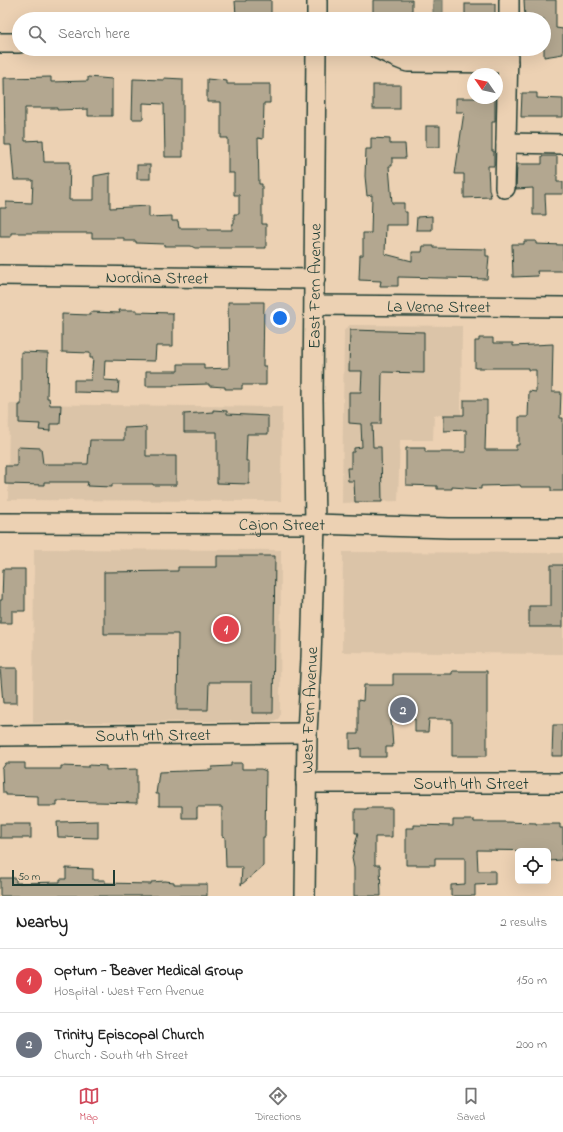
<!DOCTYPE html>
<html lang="en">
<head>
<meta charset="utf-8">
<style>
  body { margin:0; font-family:"Indie Flower",sans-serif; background:#f2f2f2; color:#222 }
  .controls { position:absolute; right:12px; bottom:12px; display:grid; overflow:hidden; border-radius:6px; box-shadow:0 4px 16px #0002 }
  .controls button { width:36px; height:36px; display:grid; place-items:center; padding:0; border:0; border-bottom:1px solid #e0e0e0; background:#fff; color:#222; font:20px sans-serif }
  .compass { position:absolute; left:467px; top:68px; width:36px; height:36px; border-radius:50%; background:#fff; box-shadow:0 4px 16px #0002; rotate:304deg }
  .scale { position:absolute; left:12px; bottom:10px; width:103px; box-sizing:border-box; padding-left:4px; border:2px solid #1f3d34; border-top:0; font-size:11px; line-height:14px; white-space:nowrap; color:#1f3d34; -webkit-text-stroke:3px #ecd1b3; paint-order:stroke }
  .you { position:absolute; left:280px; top:318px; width:14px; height:14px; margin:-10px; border:3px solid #fff; border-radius:50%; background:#1a73e8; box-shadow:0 0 0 6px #1a73e833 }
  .badge { display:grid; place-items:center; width:26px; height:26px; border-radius:50%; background:#d1495b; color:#fff; font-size:13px; font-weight:700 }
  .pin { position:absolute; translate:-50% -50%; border:2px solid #fff; box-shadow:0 1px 4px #0006 }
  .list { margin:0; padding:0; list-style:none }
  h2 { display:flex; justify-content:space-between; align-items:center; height:52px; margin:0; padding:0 16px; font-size:17px }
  h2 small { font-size:13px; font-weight:400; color:#767676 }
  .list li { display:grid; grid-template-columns:26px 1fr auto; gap:12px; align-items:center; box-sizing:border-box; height:64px; padding:0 16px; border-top:1px solid #e0e0e0 }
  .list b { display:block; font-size:15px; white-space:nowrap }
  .list p { margin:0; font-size:13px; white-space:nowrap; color:#767676 }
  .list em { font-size:13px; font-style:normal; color:#767676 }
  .icon { flex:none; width:22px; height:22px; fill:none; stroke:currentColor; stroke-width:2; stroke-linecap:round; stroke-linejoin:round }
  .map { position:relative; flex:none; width:563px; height:896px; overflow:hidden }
  .search { position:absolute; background:#fff; box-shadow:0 4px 16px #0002; left:12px; right:12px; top:12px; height:44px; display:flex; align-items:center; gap:10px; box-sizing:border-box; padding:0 14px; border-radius:22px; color:#767676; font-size:15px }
  .sheet { height:180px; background:#fff }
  nav { display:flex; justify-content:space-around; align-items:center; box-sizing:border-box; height:56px; border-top:1px solid #e0e0e0; background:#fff; font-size:11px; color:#767676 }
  nav a { display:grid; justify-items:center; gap:2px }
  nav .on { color:#d1495b }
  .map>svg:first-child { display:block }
  .built { fill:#dbc4a8 }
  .water { fill:#9a9781; stroke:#697362 }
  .building { fill:#b3a790; stroke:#1f3d34 }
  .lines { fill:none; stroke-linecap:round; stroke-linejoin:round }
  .minor-casing { stroke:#1f3d34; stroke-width:22 }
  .minor { stroke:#ecd1b3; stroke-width:19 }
  .labels { text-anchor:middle; stroke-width:3; stroke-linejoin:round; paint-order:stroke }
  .street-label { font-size:17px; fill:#1f3d34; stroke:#ecd1b3 }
</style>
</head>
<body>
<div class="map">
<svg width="563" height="896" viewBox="0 0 563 896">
  <rect width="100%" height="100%" fill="#ecd1b3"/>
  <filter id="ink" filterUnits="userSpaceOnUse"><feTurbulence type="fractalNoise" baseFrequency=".025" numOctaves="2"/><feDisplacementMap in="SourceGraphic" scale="8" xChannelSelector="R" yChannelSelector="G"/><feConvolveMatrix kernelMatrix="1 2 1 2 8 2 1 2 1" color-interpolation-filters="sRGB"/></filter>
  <g filter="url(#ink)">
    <g class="built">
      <path d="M350 325 462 326 461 416 434 415 433 440H400L398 501 342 503 344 331 346 328Z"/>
      <path d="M9 404 282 407 281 501 8 500Z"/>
      <path d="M34 549 281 550 280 716 278 719 273 721 33 723Z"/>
      <path d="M343 552 563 553V654L342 652Z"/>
    </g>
    <rect class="water" x="433" y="0" width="10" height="19"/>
    <g class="building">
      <path d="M246 0H271V16H236L235 1H246Z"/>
      <path d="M373 0H412V15H401V19H373Z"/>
      <path d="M524 0H556V28L563 29V54L544 57V19H525Z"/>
      <rect x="465" y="4" width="30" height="15"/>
      <path d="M51 77V82L88 81V77L112 79V116H88V109L57 110V108H25V141L43 140 44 162H70L69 200H94V176L110 173V208L149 206V217L172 216V221H178L179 228H208V230H232V224H234V214H239V195H234V173H228V138H221V102H207V79L227 81V84H270V103H264L263 139 258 138 259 184H262V224H266V248H195L191 246H164V244L136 243V241H124V238H92V233H11V237H0V208H6V202L32 203 33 180H14L11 145H5L4 78Z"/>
      <path d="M164 78 183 79V157H165L164 104 143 103V119H132L133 79 164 80Z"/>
      <rect x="373" y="85" width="27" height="24"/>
      <path d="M522 93H537V98L563 99V117H521Z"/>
      <path d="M456 98H495V122H492V151H494V166H488L489 189 491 197 464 198V174H455L464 112H456Z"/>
      <rect x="426" y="126" width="14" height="21"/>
      <path d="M371 138 390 139V144H405L406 158H392V166H389L392 203H404V212H407V225H386L385 254 412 261V252H422L423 246H434V248L486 249V256H489L487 279 398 277V286H380L381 281 359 280 360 255H363V233H371L372 195 367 196 365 176 366 149H371Z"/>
      <path d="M542 156H557V182H563V194H545L546 215H533V188L516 189 517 164H542Z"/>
      <rect x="137" y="165" width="13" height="14"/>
      <path d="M432 216V230H416L417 217Z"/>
      <path d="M524 241H536V244L563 245V271H537L538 276 513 277 512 244H524Z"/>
      <path d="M228 302H264L263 366H266V385H242V389H225V387L209 386V384L173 385V386H146V371H178V364H204V369L229 368Z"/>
      <path d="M119 310H137V312L173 313V346H156L155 361 105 360 104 380 119 381 118 393 74 392V380H91L93 358H90V353L62 352V314L90 315V312L120 313Z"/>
      <path d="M350 330 424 332V373L382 372 381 424H372L373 447H381L382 502H355L354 481H348L347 468H351V452H354V448L362 447 361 424 349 423V392H361L362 371H349Z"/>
      <path d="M479 338H493V343H513V346L553 344 552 392H561L560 418H563V491H551V487H521L520 485 481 486V489L452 487V489H437V486L406 485V448H425V452H466V430L444 431V415H464V400H487V414H486L485 450H516V445H519V417H528L529 391 536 392V370H528V368H475V341H479Z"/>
      <path d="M21 352 48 353 47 398H49L50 405H61L60 424H50V431L39 430 40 424 19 423V405H21Z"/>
      <path d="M213 410 227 411V414L268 416V434H247L246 461H249V484L217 483V432H184V414L213 412Z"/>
      <path d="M146 427V456H176V485H153V484H112V487L87 486 88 482H44V485L5 484V466H17V447L41 448 43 464H88L90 440H124V428Z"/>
      <path d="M217 556H275L273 713H252V682H209L208 710H177L178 634H104V572L178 571V567H217Z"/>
      <path d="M551 565H563V627H529V606H551Z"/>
      <path d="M3 569H25V611H12V623H0V600H2Z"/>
      <path d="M0 668H17V703H3Z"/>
      <path d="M452 671H487V756H452V719H429L428 732H415V719H391L393 747H386V757H361V748L350 749V734H358V700L363 701 364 685H393V674H452Z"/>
      <path d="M553 725H563V756H552Z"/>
      <path d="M6 763H25V769H61V766L89 767V765L106 766V770L137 769V803L57 801V806H38V796L6 795V793H3L2 769Z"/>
      <path d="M231 763H242V769H261L266 771 265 837H263V866L241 885 242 867H226L225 837 222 836V807H197V818H182V806H159V794H156L159 772 212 770V767L231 766Z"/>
      <path d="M367 808H392V837H375V865H380L381 896H354V868L352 858 358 833H355V809H367Z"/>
      <path d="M453 820H474V822H506L536 823V824H560V828H563V854L561 860 549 861V851L477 850 478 871H495V884L475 885V896H451V885L465 884V858H435V865H406V828H414V825L453 826Z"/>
      <path d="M98 821V838L58 837 57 822Z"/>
      <rect x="0" y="824" width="31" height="14"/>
      <path d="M66 868 93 869V880H105V883L151 884V882L165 881 174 882V884H207V896H0V878H16V883L60 882V879H66Z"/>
    </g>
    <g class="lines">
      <g class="minor-casing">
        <g id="minor">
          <path d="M317 19V0"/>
          <path d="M509 19V0"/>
          <path d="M0 43H19"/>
          <path d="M378 49C388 53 397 59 408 62L508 63"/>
          <path d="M506 143 563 144"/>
          <path d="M505 188 508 49"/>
          <path id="s1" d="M0 275 315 279"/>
          <path id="s2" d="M315 305 563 307"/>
          <path id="s3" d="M0 523 315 524 449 528H563"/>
          <path id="s4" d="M0 736 307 733"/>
          <path id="s5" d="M306 783H563"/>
          <path id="s6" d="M305 896 307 733 311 659 315 524 313 400 316 49"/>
        </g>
      </g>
      <use href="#minor" class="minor"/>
    </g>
  </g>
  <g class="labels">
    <g class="street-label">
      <text dy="6" stroke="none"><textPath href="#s1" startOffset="157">Nordina Street</textPath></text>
      <text dy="6" stroke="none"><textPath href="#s6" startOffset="610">East Fern Avenue</textPath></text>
      <text dy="6" stroke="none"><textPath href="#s2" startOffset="124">La Verne Street</textPath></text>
      <text dy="6" stroke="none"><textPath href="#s3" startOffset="282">Cajon Street</textPath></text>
      <text dy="6" stroke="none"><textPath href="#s6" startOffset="186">West Fern Avenue</textPath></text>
      <text dy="6" stroke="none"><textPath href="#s4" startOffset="153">South 4th Street</textPath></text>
      <text dy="6" stroke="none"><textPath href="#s5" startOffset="165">South 4th Street</textPath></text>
    </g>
  </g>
</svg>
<div class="controls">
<button><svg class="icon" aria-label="locate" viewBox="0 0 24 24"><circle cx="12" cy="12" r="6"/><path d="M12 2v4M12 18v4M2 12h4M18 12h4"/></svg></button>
</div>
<svg class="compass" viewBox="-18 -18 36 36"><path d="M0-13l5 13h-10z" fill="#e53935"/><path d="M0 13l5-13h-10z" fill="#767676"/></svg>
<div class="scale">50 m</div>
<div class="you"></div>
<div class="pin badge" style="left:226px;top:629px;background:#e0444e">1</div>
<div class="pin badge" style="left:403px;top:710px;background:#6b7280">2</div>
<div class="search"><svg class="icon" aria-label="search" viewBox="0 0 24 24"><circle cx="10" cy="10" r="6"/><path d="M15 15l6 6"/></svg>Search here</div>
</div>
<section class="sheet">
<h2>Nearby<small>2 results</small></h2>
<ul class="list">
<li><span class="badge" style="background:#e0444e">1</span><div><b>Optum - Beaver Medical Group</b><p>Hospital · West Fern Avenue</p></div><em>150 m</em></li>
<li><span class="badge" style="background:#6b7280">2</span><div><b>Trinity Episcopal Church</b><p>Church · South 4th Street</p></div><em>200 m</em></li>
</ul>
</section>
<nav>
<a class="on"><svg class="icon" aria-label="map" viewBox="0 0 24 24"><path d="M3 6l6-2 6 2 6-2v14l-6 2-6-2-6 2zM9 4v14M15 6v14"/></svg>Map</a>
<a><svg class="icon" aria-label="directions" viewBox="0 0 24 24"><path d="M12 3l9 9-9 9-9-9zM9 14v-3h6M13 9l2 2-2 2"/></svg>Directions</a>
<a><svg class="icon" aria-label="saved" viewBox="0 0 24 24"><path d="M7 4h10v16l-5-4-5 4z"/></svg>Saved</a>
</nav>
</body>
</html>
